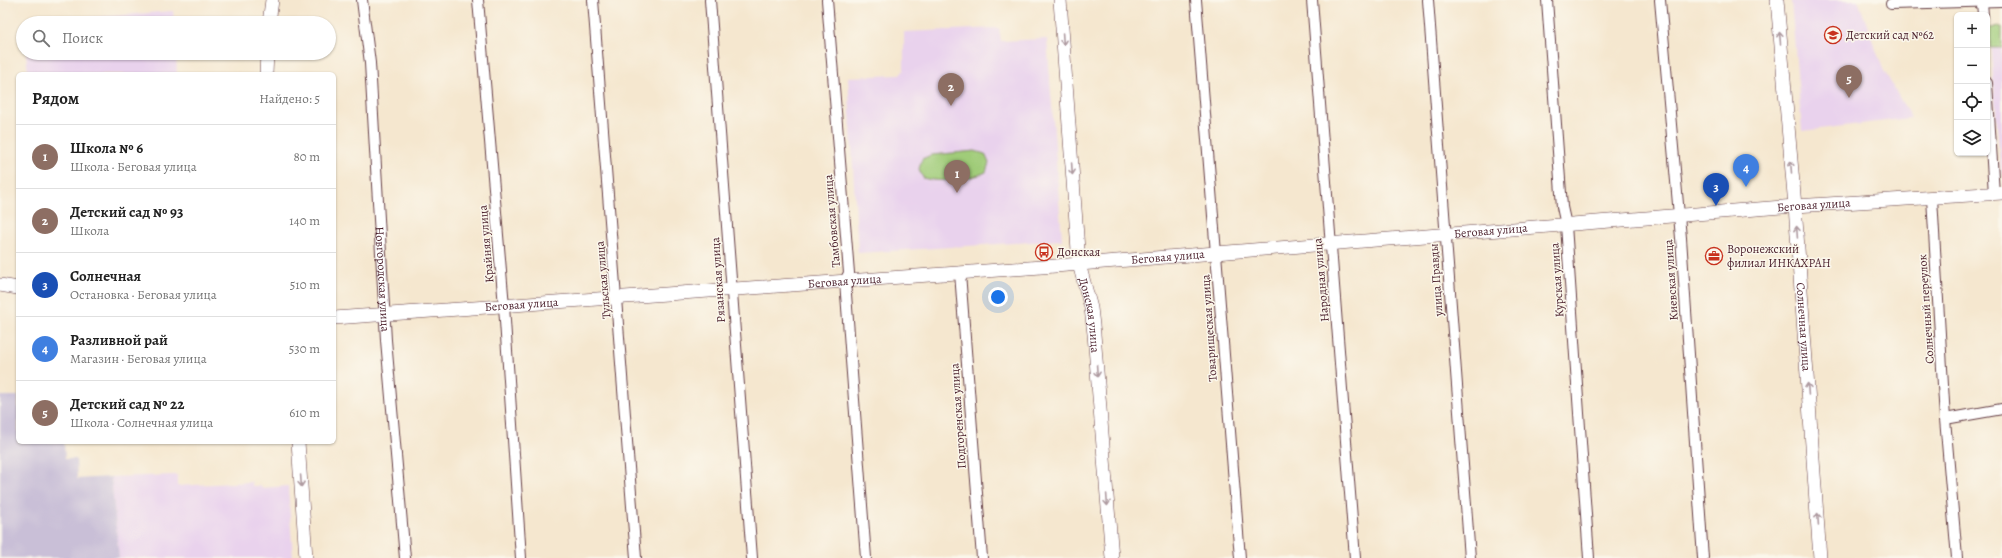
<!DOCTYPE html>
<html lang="ru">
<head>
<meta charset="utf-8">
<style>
  body { margin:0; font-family:Alegreya,serif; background:#f2f2f2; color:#222 }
  .controls { position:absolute; right:12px; top:12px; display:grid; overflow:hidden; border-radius:6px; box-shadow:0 1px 3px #0004 }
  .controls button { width:36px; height:36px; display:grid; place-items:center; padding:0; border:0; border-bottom:1px solid #e0e0e0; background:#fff; color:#222; font:20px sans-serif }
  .you { position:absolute; left:998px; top:297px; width:14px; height:14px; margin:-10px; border:3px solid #fff; border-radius:50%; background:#1a73e8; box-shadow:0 0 0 6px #1a73e833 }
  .badge { display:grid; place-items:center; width:26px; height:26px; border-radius:50%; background:#1a73e8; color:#fff; font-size:13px; font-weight:700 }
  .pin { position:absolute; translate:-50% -33px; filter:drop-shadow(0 1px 2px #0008) }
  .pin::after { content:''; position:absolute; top:21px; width:14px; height:12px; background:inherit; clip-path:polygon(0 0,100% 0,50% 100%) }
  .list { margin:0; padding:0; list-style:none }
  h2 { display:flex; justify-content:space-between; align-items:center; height:52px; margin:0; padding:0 16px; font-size:17px }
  h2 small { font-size:13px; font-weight:400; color:#767676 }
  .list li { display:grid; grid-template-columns:26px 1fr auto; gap:12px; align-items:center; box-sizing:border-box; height:64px; padding:0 16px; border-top:1px solid #e0e0e0 }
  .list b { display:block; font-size:15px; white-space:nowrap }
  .list p { margin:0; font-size:13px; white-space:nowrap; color:#767676 }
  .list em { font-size:13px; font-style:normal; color:#767676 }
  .icon { flex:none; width:22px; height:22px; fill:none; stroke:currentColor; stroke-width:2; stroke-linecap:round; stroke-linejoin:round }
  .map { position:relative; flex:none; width:2002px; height:558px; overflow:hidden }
  .search { position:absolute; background:#fff; box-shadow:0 1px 3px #0004; left:16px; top:16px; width:320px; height:44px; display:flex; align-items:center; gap:10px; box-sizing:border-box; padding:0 14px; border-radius:22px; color:#767676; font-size:15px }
  .panel { position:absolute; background:#fff; box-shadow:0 1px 3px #0004; left:16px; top:72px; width:320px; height:372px; border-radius:6px }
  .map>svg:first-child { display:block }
  .built { fill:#e9d2ed }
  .industrial { fill:#c9bfd7 }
  .green { fill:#a0cc79; stroke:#757652 }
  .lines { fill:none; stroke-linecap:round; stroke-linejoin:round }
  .street-casing { stroke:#643d44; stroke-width:12 }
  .secondary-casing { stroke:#643d44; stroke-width:14 }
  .street { stroke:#fff; stroke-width:10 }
  .secondary { stroke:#fff; stroke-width:13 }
  .oneway { stroke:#ae9aa0 }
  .labels { text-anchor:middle; stroke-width:3; stroke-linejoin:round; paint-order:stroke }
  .poi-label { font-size:12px; fill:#4a1f2b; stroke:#fbf7ec; text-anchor:start }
  .street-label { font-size:12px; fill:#4a1f2b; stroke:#fbf7ec }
</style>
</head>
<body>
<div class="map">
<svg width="2002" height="558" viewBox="0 0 2002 558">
  <rect width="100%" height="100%" fill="#fbf7ec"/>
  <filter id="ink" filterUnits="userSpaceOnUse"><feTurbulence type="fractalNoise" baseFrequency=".025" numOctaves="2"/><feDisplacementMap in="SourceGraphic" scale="8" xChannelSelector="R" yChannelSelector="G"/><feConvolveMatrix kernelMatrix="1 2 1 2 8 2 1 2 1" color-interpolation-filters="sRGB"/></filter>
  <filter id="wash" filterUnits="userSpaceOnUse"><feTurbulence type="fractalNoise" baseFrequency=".012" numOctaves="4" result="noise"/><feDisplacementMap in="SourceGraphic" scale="16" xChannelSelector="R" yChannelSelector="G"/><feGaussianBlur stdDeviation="0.9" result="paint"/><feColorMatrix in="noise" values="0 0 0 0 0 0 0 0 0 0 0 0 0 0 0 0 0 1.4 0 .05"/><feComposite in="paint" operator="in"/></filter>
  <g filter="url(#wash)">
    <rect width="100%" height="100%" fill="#f5e7cf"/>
    <g class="built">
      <path d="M1807 0H1858L1883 69 1911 118 1802 131 1791 1Z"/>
      <path d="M173 11 174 23H24Z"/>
      <path d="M2002 27V175H2001L1989 28Z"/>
      <path d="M999 28 1001 41 1047 39 1062 240 858 253 848 77 900 75 904 70V32Z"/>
      <path d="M26 53H176L177 74H28Z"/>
      <path d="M177 475V486L252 482V486H261V488L288 486 293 558H119L111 477Z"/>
    </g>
    <path class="industrial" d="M0 396H18V442H64L65 459H76L77 479 111 477 119 558H0Z"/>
    <g class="green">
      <path d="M2002 27V48H1990L1989 28Z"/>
      <path d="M975 151 985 154 989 163 986 172C971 180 939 183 923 178L919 169 922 159 931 155Z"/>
    </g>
  </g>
  <g filter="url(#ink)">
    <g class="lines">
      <g class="street-casing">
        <g id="street">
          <path id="s1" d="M362 0 370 63 386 340 405 558"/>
          <path d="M478 0 504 306 521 558"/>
          <path d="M593 0 636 558"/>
          <path d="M710 0 752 558"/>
          <path d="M827 0 849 273 845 281 866 558"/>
          <path d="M1196 0 1240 558"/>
          <path d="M1312 0 1355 558"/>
          <path d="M1428 0 1470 558"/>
          <path d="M1547 0 1562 207 1566 225 1589 558"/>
          <path d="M1660 0 1681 238 1703 558"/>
          <path d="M1982 2 1983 15"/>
          <path d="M1891 4 2002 1"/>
          <path d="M1987 83 1994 194"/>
          <path d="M1932 198 1945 419 1957 558"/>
          <path d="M960 273 982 558"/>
          <path d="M1945 419 2002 409"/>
        </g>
      </g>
      <g class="secondary-casing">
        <g id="secondary">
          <path id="s2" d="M1060 0 1079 264 1091 308 1094 334 1112 558"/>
          <path id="s3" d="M1777 0 1795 206 1820 558"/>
          <path d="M269 23 272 0"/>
          <path d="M266 74 267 53"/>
          <path d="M0 285 18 288"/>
          <path id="s4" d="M334 318 1055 266 1795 206 2002 193"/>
          <path d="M298 442 306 558"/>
        </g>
      </g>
      <use href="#street" class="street"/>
      <use href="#secondary" class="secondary"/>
    </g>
    <defs><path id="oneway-shaft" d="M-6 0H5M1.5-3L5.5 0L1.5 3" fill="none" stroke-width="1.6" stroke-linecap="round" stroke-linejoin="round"/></defs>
    <g class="oneway">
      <use href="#oneway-shaft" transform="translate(1780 38) rotate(-95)"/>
      <use href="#oneway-shaft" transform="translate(1063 39) rotate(86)"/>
      <use href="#oneway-shaft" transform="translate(1791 167) rotate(-95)"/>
      <use href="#oneway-shaft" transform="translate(1072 169) rotate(86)"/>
      <use href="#oneway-shaft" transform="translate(1797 232) rotate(-94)"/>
      <use href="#oneway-shaft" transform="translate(1097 371) rotate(86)"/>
      <use href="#oneway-shaft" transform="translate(1808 389) rotate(-94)"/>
      <use href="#oneway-shaft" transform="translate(301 481) rotate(86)"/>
      <use href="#oneway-shaft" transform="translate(1107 500) rotate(86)"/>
      <use href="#oneway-shaft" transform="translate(1818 519) rotate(-94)"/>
    </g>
  </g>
  <defs>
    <g id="school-ring" transform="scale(0.9)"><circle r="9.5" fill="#fbf7ec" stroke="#c8321e" stroke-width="1.5"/><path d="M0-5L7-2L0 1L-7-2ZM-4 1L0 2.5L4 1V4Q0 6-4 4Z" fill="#c8321e"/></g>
    <g id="bus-ring" transform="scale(0.9)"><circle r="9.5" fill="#fbf7ec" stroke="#c8321e" stroke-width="1.5"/><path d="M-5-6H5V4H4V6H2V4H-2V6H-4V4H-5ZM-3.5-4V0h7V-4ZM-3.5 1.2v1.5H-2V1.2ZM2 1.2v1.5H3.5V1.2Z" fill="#c8321e"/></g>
    <g id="office-ring" transform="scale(0.9)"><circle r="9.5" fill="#fbf7ec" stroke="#c8321e" stroke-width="1.5"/><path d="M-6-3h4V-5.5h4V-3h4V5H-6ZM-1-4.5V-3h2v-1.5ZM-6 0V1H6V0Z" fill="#c8321e"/></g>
  </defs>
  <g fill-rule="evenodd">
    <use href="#school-ring" x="1833" y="35"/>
    <use href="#bus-ring" x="1044" y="252"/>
    <use href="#office-ring" x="1714" y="256"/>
  </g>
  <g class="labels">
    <g class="poi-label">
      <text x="1846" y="39">Детский сад №62</text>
      <text x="1727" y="253">Воронежский<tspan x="1727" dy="14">филиал ИНКАХРАН</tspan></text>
      <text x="1057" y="256">Донская</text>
    </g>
    <g class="street-label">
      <text dy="4" stroke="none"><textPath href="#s4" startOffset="1484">Беговая улица</textPath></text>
      <text transform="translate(832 221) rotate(-95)" y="4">Тамбовская улица</text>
      <text dy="4" stroke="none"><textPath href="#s4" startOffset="1160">Беговая улица</textPath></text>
      <text transform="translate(486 244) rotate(-95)" y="4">Крайняя улица</text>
      <text dy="4" stroke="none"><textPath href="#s4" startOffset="836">Беговая улица</textPath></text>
      <text dy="4" stroke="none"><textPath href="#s1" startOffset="280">Новгородская улица</textPath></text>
      <text transform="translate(603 280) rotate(-95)" y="4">Тульская улица</text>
      <text transform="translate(718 280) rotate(-94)" y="4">Рязанская улица</text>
      <text transform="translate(1321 280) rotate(-95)" y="4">Народная улица</text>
      <text transform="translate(1436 280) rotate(-94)" y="4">улица Правды</text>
      <text transform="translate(1557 280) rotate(-94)" y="4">Курская улица</text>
      <text transform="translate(1671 280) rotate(-94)" y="4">Киевская улица</text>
      <text dy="4" stroke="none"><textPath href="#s4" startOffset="512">Беговая улица</textPath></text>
      <text dy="4" stroke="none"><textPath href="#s4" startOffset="188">Беговая улица</textPath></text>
      <text transform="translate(1926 309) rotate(-94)" y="4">Солнечный переулок</text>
      <text dy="4" stroke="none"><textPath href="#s2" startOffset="317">Донская улица</textPath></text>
      <text dy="4" stroke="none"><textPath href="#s3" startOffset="328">Солнечная улица</textPath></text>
      <text transform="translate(1209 328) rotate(-94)" y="4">Товарищеская улица</text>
      <text transform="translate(958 416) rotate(-94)" y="4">Подгоренская улица</text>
    </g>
  </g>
</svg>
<div class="controls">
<button>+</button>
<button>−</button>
<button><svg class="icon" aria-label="locate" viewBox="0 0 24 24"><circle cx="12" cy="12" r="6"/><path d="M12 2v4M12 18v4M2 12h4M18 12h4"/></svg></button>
<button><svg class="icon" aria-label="layers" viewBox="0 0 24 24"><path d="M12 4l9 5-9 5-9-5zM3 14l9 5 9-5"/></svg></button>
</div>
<div class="you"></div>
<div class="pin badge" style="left:957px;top:193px;background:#8d6e63">1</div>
<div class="pin badge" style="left:951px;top:106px;background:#8d6e63">2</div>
<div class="pin badge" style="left:1716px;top:206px;background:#1a4fb4">3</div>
<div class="pin badge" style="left:1746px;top:187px;background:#3f7fe0">4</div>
<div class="pin badge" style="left:1849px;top:98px;background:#8d6e63">5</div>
<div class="search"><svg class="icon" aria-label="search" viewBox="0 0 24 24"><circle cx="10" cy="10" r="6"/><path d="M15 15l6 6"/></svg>Поиск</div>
<section class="panel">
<h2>Рядом<small>Найдено: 5</small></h2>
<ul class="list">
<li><span class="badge" style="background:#8d6e63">1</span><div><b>Школа № 6</b><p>Школа · Беговая улица</p></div><em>80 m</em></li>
<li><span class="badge" style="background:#8d6e63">2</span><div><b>Детский сад № 93</b><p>Школа</p></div><em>140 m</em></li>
<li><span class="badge" style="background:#1a4fb4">3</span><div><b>Солнечная</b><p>Остановка · Беговая улица</p></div><em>510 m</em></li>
<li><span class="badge" style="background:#3f7fe0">4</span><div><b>Разливной рай</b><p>Магазин · Беговая улица</p></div><em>530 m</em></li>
<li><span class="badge" style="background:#8d6e63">5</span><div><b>Детский сад № 22</b><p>Школа · Солнечная улица</p></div><em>610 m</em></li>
</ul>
</section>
</div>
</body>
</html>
